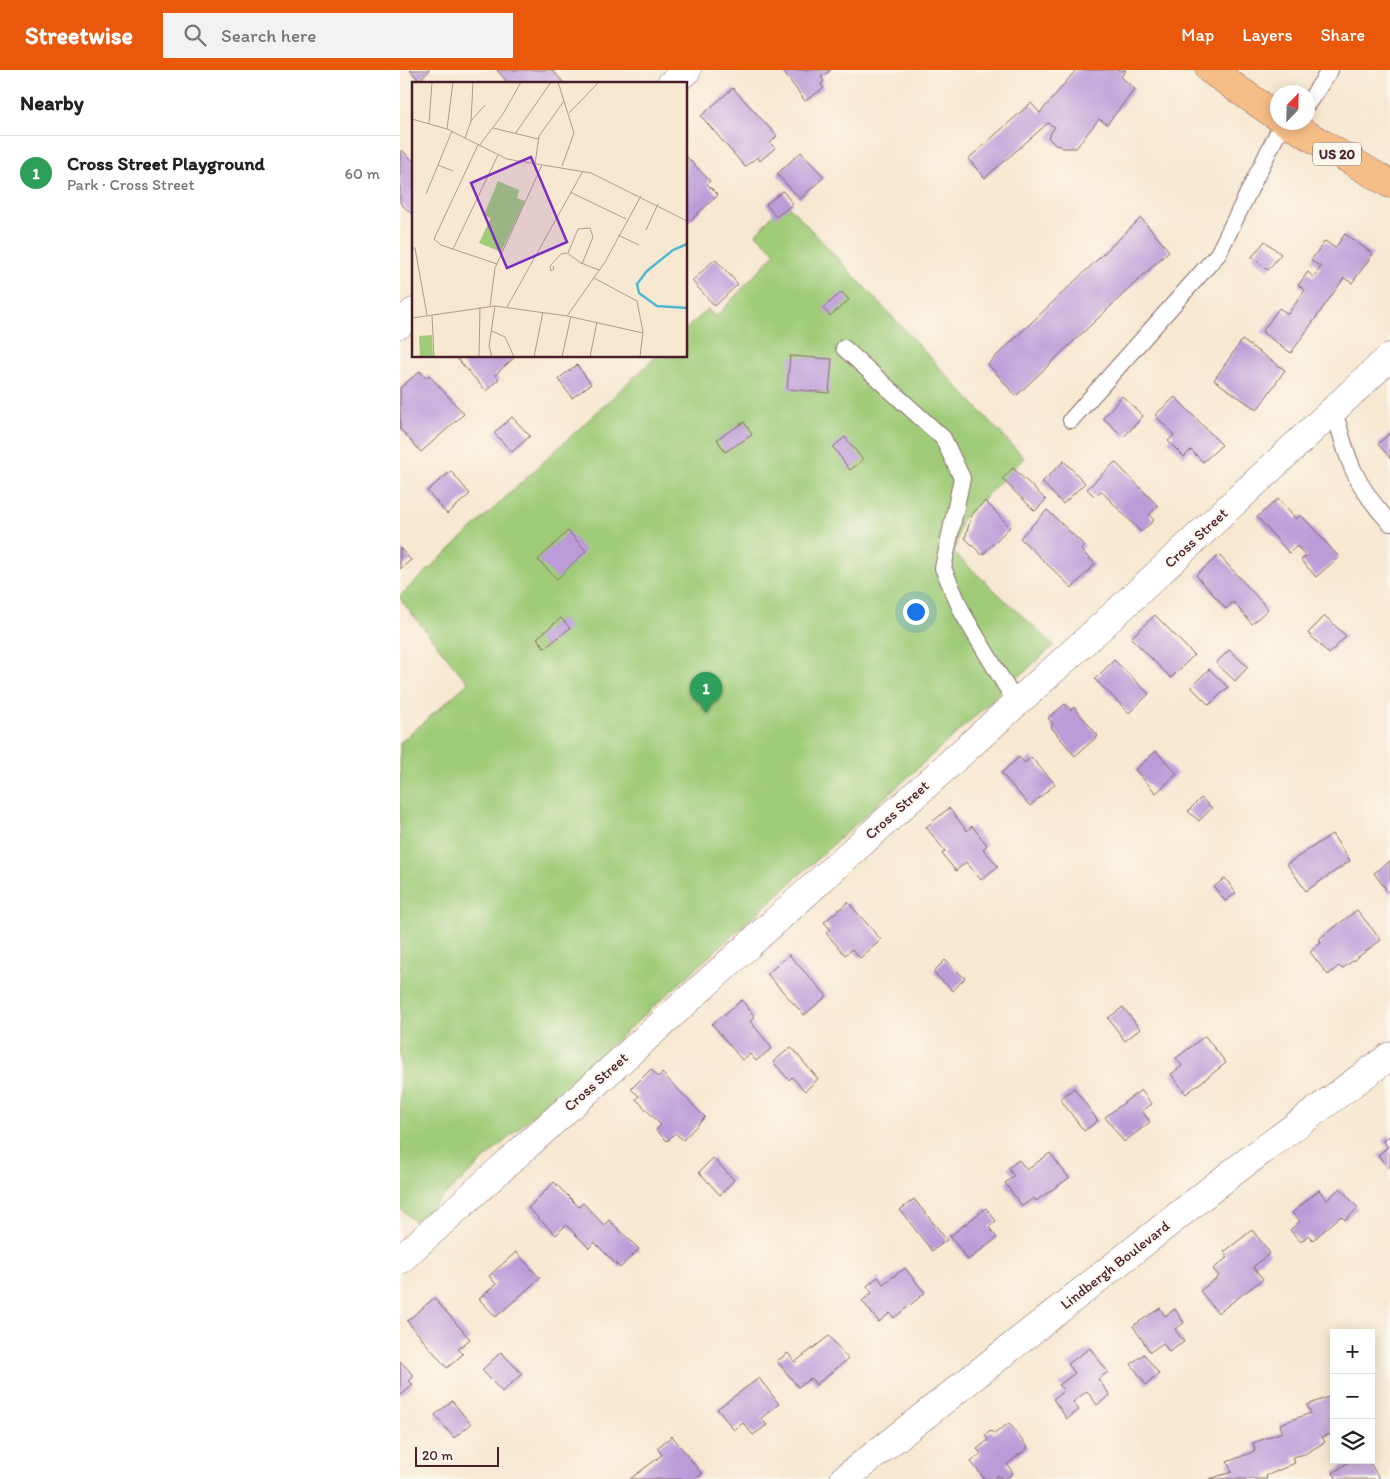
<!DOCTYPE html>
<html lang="en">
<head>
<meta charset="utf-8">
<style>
  body { margin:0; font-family:Itim,sans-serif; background:#f2f2f2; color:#222 }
  .controls { position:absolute; right:15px; bottom:15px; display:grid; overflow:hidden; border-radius:0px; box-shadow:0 2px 12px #0003 }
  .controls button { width:45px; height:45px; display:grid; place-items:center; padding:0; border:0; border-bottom:1px solid #e0e0e0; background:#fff; color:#222; font:25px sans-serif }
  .compass { position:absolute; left:870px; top:15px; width:45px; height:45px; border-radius:50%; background:#fff; box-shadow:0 2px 12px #0003; rotate:23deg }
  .scale { position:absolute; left:15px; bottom:12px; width:84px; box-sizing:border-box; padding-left:5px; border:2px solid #4a1f2b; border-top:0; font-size:14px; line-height:18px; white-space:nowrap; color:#4a1f2b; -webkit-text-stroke:4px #fbf7ec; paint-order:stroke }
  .you { position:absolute; left:515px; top:541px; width:18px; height:18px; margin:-12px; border:4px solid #fff; border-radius:50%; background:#1a73e8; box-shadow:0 0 0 8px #1a73e833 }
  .badge { display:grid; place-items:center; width:32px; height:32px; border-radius:50%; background:#ea580c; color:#fff; font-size:16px; font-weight:700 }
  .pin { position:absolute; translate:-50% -41px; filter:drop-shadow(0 1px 2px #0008) }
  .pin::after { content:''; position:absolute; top:26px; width:18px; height:15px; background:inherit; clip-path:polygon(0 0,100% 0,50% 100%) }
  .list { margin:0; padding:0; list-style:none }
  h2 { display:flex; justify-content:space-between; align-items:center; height:65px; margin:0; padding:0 20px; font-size:21px }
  h2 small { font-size:16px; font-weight:400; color:#767676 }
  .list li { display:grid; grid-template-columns:32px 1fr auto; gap:15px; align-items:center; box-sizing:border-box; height:75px; padding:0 20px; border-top:1px solid #e0e0e0 }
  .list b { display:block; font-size:19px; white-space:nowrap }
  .list p { margin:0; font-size:16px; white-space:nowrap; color:#767676 }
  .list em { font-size:16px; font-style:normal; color:#767676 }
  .icon { flex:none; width:28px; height:28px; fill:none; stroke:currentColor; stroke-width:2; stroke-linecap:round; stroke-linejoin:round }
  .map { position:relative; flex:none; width:990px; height:1409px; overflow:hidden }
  header { display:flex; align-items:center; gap:30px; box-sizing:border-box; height:70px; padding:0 25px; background:#ea580c; color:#fff }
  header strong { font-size:24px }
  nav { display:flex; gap:28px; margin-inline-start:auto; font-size:18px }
  .search { width:350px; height:45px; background:#f2f2f2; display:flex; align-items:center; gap:12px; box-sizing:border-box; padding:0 18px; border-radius:0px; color:#767676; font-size:19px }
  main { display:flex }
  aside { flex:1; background:#fff }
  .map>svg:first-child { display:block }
  .green { fill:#a0cc79; stroke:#757652 }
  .building { fill:#bc9bd8 }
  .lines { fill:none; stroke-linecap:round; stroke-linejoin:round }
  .service-casing { stroke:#876565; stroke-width:18 }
  .minor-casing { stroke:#876565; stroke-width:29 }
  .primary-casing { stroke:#876565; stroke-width:29 }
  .service { stroke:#fff; stroke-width:16 }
  .minor { stroke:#fff; stroke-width:28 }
  .primary { stroke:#f6be87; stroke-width:28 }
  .labels { text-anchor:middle; stroke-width:4; stroke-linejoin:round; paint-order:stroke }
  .shield { fill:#fbf7ec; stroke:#7f6065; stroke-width:1 }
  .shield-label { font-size:14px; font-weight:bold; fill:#4a1f2b }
  .street-label { font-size:15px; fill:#4a1f2b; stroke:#fbf7ec }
  .inset-river { fill:none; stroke:#51b8cf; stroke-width:2.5 }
  .inset-road { fill:none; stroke:#b2988f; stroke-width:1 }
  .view { fill:#7b2cbf; fill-opacity:0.15; stroke:#7b2cbf; stroke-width:2.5 }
  .inset-edge { fill:none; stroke:#4a1f2b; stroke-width:2.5 }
</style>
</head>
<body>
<header>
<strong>Streetwise</strong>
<div class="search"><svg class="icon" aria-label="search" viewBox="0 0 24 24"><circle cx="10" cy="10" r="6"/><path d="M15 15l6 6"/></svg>Search here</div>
<nav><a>Map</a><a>Layers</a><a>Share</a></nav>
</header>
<main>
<aside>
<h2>Nearby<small></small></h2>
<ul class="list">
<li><span class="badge" style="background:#2e9e5b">1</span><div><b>Cross Street Playground</b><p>Park · Cross Street</p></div><em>60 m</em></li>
</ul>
</aside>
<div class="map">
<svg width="990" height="1409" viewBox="0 0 990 1409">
  <rect width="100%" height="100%" fill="#fbf7ec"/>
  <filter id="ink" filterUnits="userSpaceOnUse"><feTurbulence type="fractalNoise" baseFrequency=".02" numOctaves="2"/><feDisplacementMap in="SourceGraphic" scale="10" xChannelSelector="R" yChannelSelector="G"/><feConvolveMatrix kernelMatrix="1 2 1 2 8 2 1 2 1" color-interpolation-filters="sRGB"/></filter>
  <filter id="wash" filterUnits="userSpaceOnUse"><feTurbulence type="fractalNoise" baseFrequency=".0096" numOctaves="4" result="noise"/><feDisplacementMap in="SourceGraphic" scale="20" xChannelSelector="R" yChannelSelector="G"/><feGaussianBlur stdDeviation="1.12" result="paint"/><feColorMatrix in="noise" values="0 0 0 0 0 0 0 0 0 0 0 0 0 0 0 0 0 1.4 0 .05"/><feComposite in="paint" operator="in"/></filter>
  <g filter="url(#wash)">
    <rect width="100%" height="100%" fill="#f7e8d1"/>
    <path class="green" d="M384 131 624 388 561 451 554 483 654 575 15 1152 0 1138V673L68 613 0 529V526L257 286H286V259L308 239 316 247 375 183 356 164Z"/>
    <g id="blocks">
      <g class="building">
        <path d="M10 0H30L19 10Z"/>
        <path d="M97 0H152L165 14H109Z"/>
        <path d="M382 0H431L421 7 424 11 421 14 424 18 405 31Z"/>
        <path d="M676 0H726L721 7 735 19 707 54 699 49 676 78H663L652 72 648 67 655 57 648 53 585 108 568 89 631 33 640 43Z"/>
        <path d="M333 18 377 66 370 73 375 78 360 91 357 87 345 97 301 46Z"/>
        <path d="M2 80 14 92V146L0 133V82Z"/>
        <path d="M401 82 424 107 400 129 377 104Z"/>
        <path d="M286 86 310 111 307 114 318 125 289 152 286 150Z"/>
        <path d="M383 121 393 134 376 147 366 134Z"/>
        <path d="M741 148 769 181 616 326 588 294Z"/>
        <path d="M945 164 973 184 952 213 944 208 891 283 862 262 879 238 888 244 905 220 898 215 908 202 913 207 921 197 911 190 925 171 935 178Z"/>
        <path d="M865 171 881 184 868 200 852 187Z"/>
        <path d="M315 189 338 214 315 236 292 211Z"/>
        <path d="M442 222 449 230 430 246 423 238Z"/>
        <path d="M842 270 885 300 857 340 814 310Z"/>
        <path d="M55 286H116L95 305 99 309 86 321Z"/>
        <path d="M390 286 432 289 429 323 387 319Z"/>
        <path d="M177 295 191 314 172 328 158 309Z"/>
        <path d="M20 301 26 308 29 305 64 344 21 382 0 359V318Z"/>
        <path d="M722 326 743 346 724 367 703 348Z"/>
        <path d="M775 327 822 375 803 392 791 380 784 387 768 371 774 365 755 345Z"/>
        <path d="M112 347 130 366 112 382 94 363Z"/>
        <path d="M344 352 352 365 325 382 317 369Z"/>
        <path d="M990 363V388L978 374Z"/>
        <path d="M445 367 463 390 450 400 433 377Z"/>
        <path d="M664 391 685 413 663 434 642 412Z"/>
        <path d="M715 392 758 436 749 445 754 450 741 462 701 421 695 427 687 419Z"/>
        <path d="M613 398 646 430 635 441 602 409Z"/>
        <path d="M51 401 70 424 47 444 27 421Z"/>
        <path d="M878 429 896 449 901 445 939 487 916 507 901 490 906 486 897 476 889 483 857 447Z"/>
        <path d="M585 431 610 457 582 485 565 468 572 444Z"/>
        <path d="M647 440 685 476 681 480 695 494 672 518 620 468Z"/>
        <path d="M168 461 186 481 157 509 138 490Z"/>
        <path d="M0 478 11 490 0 499Z"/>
        <path d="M819 485 868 539 852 554 833 532 826 539 796 505Z"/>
        <path d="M755 545 794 585 771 608 731 568Z"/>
        <path d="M925 546 946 566 929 584 908 563Z"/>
        <path d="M161 548 170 558 145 578 137 568Z"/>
        <path d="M829 580 848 597 835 611 816 593Z"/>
        <path d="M714 590 749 624 729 643 695 609Z"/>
        <path d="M809 599 828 617 809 635 791 617Z"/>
        <path d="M665 634 671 640 674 637 698 666 675 686 651 657 653 654 648 648Z"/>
        <path d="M756 681 777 704 756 723 735 700Z"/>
        <path d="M619 687 625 693 631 687 655 714 630 736 601 703Z"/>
        <path d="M801 728 812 738 799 751 788 741Z"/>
        <path d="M549 738 567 761 572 756 587 775 583 779 598 796 581 810 566 792 556 801 542 784 545 781 526 757Z"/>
        <path d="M932 764 950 791 906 821 887 794Z"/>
        <path d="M990 791V825L974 803Z"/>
        <path d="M825 808 836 823 825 831 814 817Z"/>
        <path d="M448 832 481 870 460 888 452 879 445 885 426 863 430 859 424 852Z"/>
        <path d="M957 840 981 870 942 899 939 896 928 905 910 882 921 873 919 869Z"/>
        <path d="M389 885 427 926 404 945 367 904Z"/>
        <path d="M545 890 565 908 553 921 533 902Z"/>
        <path d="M342 930 355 947 350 951 372 978 356 991 350 984 342 990 312 954Z"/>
        <path d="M723 937 740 959 725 971 708 948Z"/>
        <path d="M805 966 826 993 786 1024 771 1004 782 996 776 988Z"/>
        <path d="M391 977 418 1009 405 1021 392 1007 389 1010 373 992Z"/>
        <path d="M251 999 258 1007 262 1003 305 1047 283 1070 275 1063 267 1071 256 1060 261 1055 236 1029 239 1026 231 1019Z"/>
        <path d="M674 1018 698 1051 684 1061 660 1029Z"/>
        <path d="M741 1020 752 1034 742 1041 750 1052 724 1072 705 1047Z"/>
        <path d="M990 1065V1096L988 1098 978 1085 988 1077 983 1071Z"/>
        <path d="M650 1083 669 1108 636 1131 634 1128 622 1136 605 1113 614 1106 608 1098 619 1090 627 1100Z"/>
        <path d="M313 1088 334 1110 320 1125 299 1102Z"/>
        <path d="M154 1112 179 1137 183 1133 204 1155 209 1150 239 1179 220 1198 194 1172 189 1178 166 1155 156 1165 128 1138Z"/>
        <path d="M940 1118 958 1138 945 1150 941 1146 913 1170 908 1165 901 1172 890 1160 900 1151 892 1143 919 1120 927 1130Z"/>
        <path d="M514 1129 547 1170 532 1181 500 1140Z"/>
        <path d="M586 1138 596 1151 589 1157 597 1168 568 1190 550 1166Z"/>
        <path d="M852 1160 870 1183 853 1197 863 1209 818 1243 800 1221 819 1206 813 1199 828 1187 824 1182Z"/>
        <path d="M116 1182 140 1208 96 1247 79 1229 96 1214 89 1206Z"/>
        <path d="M505 1198 525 1223 494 1248 490 1243 479 1252 462 1231 472 1223 467 1216 478 1207 483 1214Z"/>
        <path d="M34 1228 70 1269 58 1279 63 1284 47 1298 7 1251Z"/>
        <path d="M760 1238 765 1246 775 1239 784 1253 775 1259 784 1272 769 1282 763 1273 750 1282 733 1256Z"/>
        <path d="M429 1266 448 1289 416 1315 411 1308 398 1317 377 1291 388 1283 395 1292Z"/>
        <path d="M690 1278 708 1302 698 1309 710 1325 697 1335 687 1321 673 1332 679 1340 667 1349 653 1329 664 1321 659 1315 675 1303 668 1294Z"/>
        <path d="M101 1282 122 1304 102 1322 82 1300Z"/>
        <path d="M744 1284 759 1304 746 1315 731 1294Z"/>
        <path d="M0 1291 14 1306 9 1311 13 1315 0 1326Z"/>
        <path d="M359 1308 379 1334 361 1348 367 1355 353 1365 343 1353 334 1360 317 1339Z"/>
        <path d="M934 1325V1363L922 1367 925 1372 905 1384 893 1387 895 1393 866 1406 867 1409H809L832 1402 827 1392 855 1381 853 1373 882 1362 880 1354 911 1343 907 1335Z"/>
        <path d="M52 1331 71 1354 54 1368 35 1345Z"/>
        <path d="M609 1353 628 1378 607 1394 613 1403 605 1409H601L598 1405 593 1409H585L571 1392 581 1384 577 1379 588 1370 585 1365 591 1361 594 1364Z"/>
        <path d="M272 1366 302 1404 295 1409H230L262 1385 257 1378Z"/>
        <path d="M951 1390H968L980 1409H937L933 1403Z"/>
      </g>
    </g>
  </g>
  <g filter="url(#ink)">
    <use href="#blocks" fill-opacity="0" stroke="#876565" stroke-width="1"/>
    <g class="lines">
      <g class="service-casing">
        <g id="service">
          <path d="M908 33 930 0"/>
          <path d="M444 278 543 368 562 408 543 498 563 544 616 633"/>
          <path d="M934 339C947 389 954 414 990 453"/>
          <path d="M671 350 818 184 883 52"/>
        </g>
      </g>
      <g class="minor-casing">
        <g id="minor">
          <path d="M271 14 287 0"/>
          <path d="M0 254 14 242"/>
          <path d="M0 1190 703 555 990 287"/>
          <path d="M444 1409 832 1103 990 986"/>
        </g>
      </g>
      <g class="primary-casing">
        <g id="primary">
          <path d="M810 0 878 47"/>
          <path d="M886 52 990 114"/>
        </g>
      </g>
      <use href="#service" class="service"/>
      <use href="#minor" class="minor"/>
      <use href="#primary" class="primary"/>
    </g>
  </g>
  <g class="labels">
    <rect class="shield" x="913" y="72.5" width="48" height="23" rx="4"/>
    <g class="shield-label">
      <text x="937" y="89">US 20</text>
    </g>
    <g class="street-label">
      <text transform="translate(796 468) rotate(-43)" y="5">Cross Street</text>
      <text transform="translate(497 740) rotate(-42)" y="5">Cross Street</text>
      <text transform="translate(196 1012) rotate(-42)" y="5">Cross Street</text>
      <text transform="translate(715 1195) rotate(-38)" y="5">Lindbergh Boulevard</text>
    </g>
  </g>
  <g transform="translate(12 12)">
    <rect width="275" height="275" fill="#f7e8d1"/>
    <path d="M86 99 107 108 105 116 113 119 89 170 67 161 79 136 72 133ZM20 253 21 275H8L7 254Z" fill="#a0cc79"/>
    <path class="inset-river" d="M275 162 261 168 235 189 225 202 227 211 245 224 275 226"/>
    <path class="inset-road" d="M146 0 162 51 150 84M157 31 187 0M0 37 35 47 95 77 179 91 275 139M59 39 73 23M17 42 20 0M81 46 126 57M35 47 41 0M103 52 139 0M53 56 59 39 61 0M66 63 22 157 29 163 85 182M67 64 91 32 109 0M123 82 127 54 152 19M26 83 41 89M158 110 214 137M14 112 40 49M234 148 246 122M206 153 227 163M0 166H3L15 233M41 167 86 73M156 171 166 147 178 146 181 155 170 182M141 184 142 187 139 189 138 184 149 172 155 171 169 181 187 188M182 196 225 219 231 250 228 275M78 224 83 186 130 83M95 225 171 89M20 233 22 275M155 234 231 251M0 236 83 224 155 234 193 180 229 114M80 249 93 255 102 275M67 275 68 225M80 275 77 264 83 224M122 275 131 230M150 275 159 234M178 275 185 240"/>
    <path class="view" d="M119 75 155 160 95 186 59 101Z"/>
    <rect width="275" height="275" class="inset-edge"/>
  </g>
</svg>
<div class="controls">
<button>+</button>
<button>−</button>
<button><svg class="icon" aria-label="layers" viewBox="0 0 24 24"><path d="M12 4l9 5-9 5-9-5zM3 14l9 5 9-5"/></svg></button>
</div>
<svg class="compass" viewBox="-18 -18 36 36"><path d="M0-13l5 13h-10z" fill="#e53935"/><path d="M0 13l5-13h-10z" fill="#767676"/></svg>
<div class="scale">20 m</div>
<div class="you"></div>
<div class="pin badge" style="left:306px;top:643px;background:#2e9e5b">1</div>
</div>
</main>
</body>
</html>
